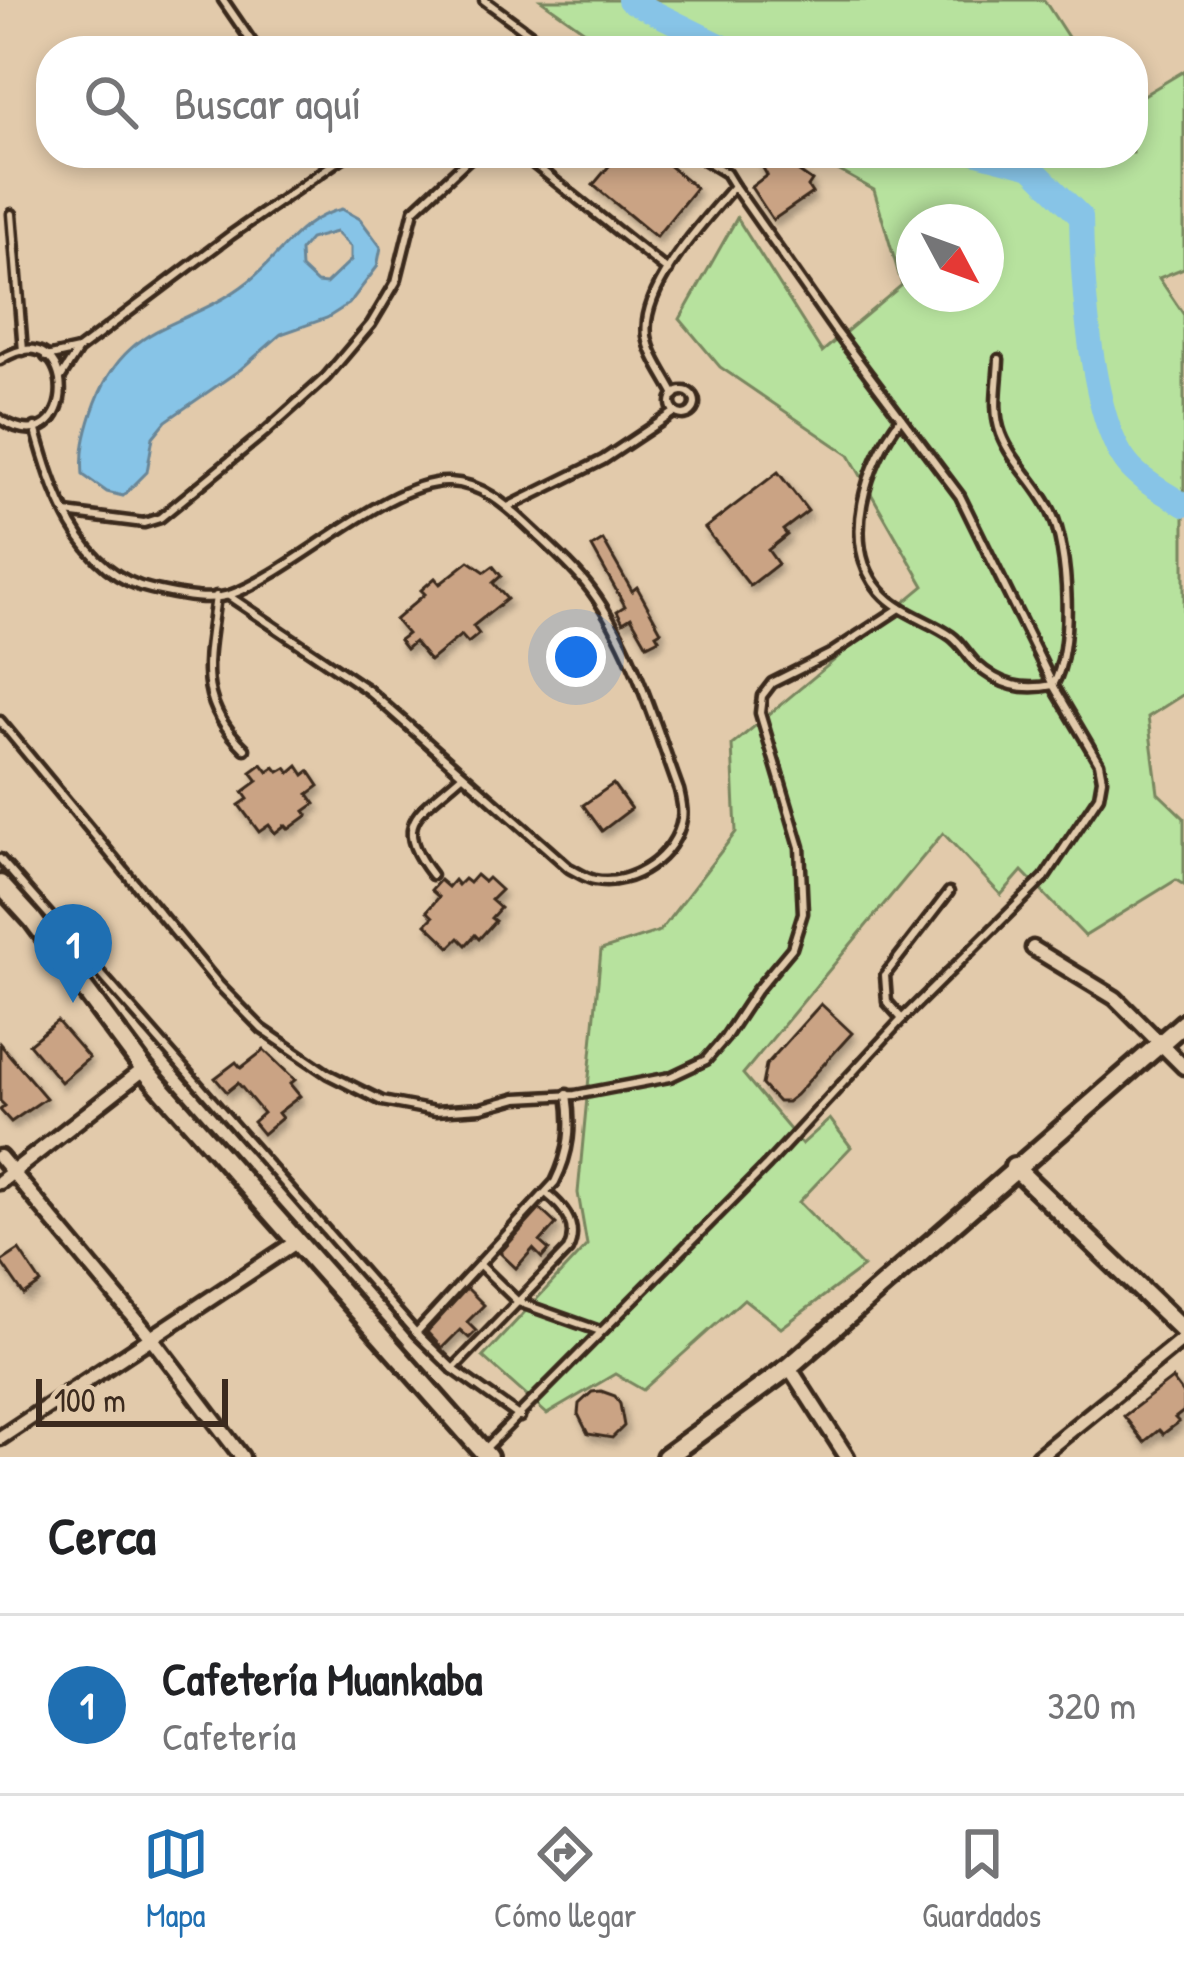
<!DOCTYPE html>
<html lang="es">
<head>
<meta charset="utf-8">
<style>
  body { margin:0; font-family:"Patrick Hand",sans-serif; background:#f2f2f2; color:#202124 }
  .compass { position:absolute; left:896px; top:204px; width:108px; height:108px; border-radius:50%; background:#fff; box-shadow:0 6px 18px #0003; rotate:131deg }
  .scale { position:absolute; left:36px; bottom:30px; width:192px; box-sizing:border-box; padding-left:12px; border:6px solid #3b2a1e; border-top:0; font-size:33px; line-height:42px; white-space:nowrap; color:#3b2a1e; -webkit-text-stroke:9px #e2caab; paint-order:stroke }
  .you { position:absolute; left:576px; top:657px; width:42px; height:42px; margin:-30px; border:9px solid #fff; border-radius:50%; background:#1a73e8; box-shadow:0 0 0 18px #1a73e833 }
  .badge { display:grid; place-items:center; width:78px; height:78px; border-radius:50%; background:#1f6fb2; color:#fff; font-size:39px; font-weight:700 }
  .pin { position:absolute; translate:-50% -99px; filter:drop-shadow(0 3px 6px #0008) }
  .pin::after { content:''; position:absolute; top:63px; width:42px; height:36px; background:inherit; clip-path:polygon(0 0,100% 0,50% 100%) }
  .list { margin:0; padding:0; list-style:none }
  h2 { display:flex; justify-content:space-between; align-items:center; height:156px; margin:0; padding:0 48px; font-size:51px }
  h2 small { font-size:39px; font-weight:400; color:#757577 }
  .list li { display:grid; grid-template-columns:78px 1fr auto; gap:36px; align-items:center; box-sizing:border-box; height:180px; padding:0 48px; border-top:3px solid #e0e0e0 }
  .list b { display:block; font-size:45px; white-space:nowrap }
  .list p { margin:0; font-size:39px; white-space:nowrap; color:#757577 }
  .list em { font-size:39px; font-style:normal; color:#757577 }
  .icon { flex:none; width:66px; height:66px; fill:none; stroke:currentColor; stroke-width:2; stroke-linecap:round; stroke-linejoin:round }
  .map { position:relative; flex:none; width:1184px; height:1457px; overflow:hidden }
  .search { position:absolute; background:#fff; box-shadow:0 6px 18px #0003; left:36px; right:36px; top:36px; height:132px; display:flex; align-items:center; gap:30px; box-sizing:border-box; padding:0 42px; border-radius:48px; color:#757577; font-size:45px }
  .sheet { height:336px; background:#fff }
  nav { display:flex; justify-content:space-around; align-items:center; box-sizing:border-box; height:168px; border-top:3px solid #e0e0e0; background:#fff; font-size:33px; color:#757577 }
  nav a { display:grid; justify-items:center; gap:6px }
  nav .on { color:#1f6fb2 }
  .map>svg:first-child { display:block }
  .green { fill:#b7e29e; stroke:#79865e; stroke-width:3; fill-rule:evenodd }
  .water { fill:#87c4e7; stroke:#698697; stroke-width:3; fill-rule:evenodd }
  .lines { fill:none; stroke-linecap:round; stroke-linejoin:round }
  .river { stroke:#87c4e7; stroke-width:24 }
  .building { fill:#caa384; stroke:#3b2a1e; stroke-width:3; filter:url(#shadow) }
  .lane-casing { stroke:#3b2a1e; stroke-width:15 }
  .street-casing { stroke:#3b2a1e; stroke-width:21 }
  .secondary-casing { stroke:#3b2a1e; stroke-width:26 }
  .lane { stroke:#e2caab; stroke-width:6 }
  .street { stroke:#e2caab; stroke-width:12 }
  .secondary { stroke:#e2caab; stroke-width:16 }
</style>
</head>
<body>
<div class="map">
<svg width="1184" height="1457" viewBox="0 0 1184 1457">
  <defs>
    <filter id="shadow"><feDropShadow dx="3.5" dy="6" stdDeviation="3" flood-color="#0004"/></filter>
  </defs>
  <rect width="100%" height="100%" fill="#e2caab"/>
  <filter id="ink" filterUnits="userSpaceOnUse"><feTurbulence type="fractalNoise" baseFrequency=".00833" numOctaves="2"/><feDisplacementMap in="SourceGraphic" scale="24" xChannelSelector="R" yChannelSelector="G"/><feConvolveMatrix kernelMatrix="1 2 1 2 8 2 1 2 1" color-interpolation-filters="sRGB"/></filter>
  <g filter="url(#ink)">
    <g class="green">
      <path d="M541 0H1044L1077 51H613Z"/>
      <path d="M1184 71V268L1159 278 1184 315V694L1148 717 1158 793 1184 818V885L1176 880 1085 936 1022 871 1001 895 943 833 743 1074 802 1144 830 1119 851 1147 799 1202 863 1267 781 1328 744 1299 643 1390 615 1374 547 1414 483 1357 587 1245 578 1193 601 950 660 931 736 832 732 745 924 586 849 455 720 367 680 319 737 218 822 352 902 285 874 190 807 153H1133V94L1144 95ZM914 222H986V294H914Z"/>
    </g>
    <path class="water" d="M342 209 360 219 381 247 377 267 349 304 327 318 281 334 241 369 166 421 153 437 147 472 123 496 107 492 83 475C81 451 85 435 92 413 123 317 183 333 249 281 282 255 298 219 342 209ZM336 232 351 247V260L326 284 317 283 301 268 300 251 310 239Z"/>
    <g class="lines">
      <g class="river">
        <path d="M629 0 732 51"/>
        <path d="M977 153 1031 167 1081 217C1082 276 1090 425 1131 468 1145 483 1167 494 1184 505"/>
      </g>
    </g>
    <g class="building">
      <path d="M620 153H654L696 188 656 237 593 185Z"/>
      <path d="M772 153 812 181 808 187 812 193 773 220 751 187 767 175 759 161Z"/>
      <path d="M778 472 808 511 783 530 787 535 768 550 778 564 750 586 705 528Z"/>
      <path d="M603 540 632 591 637 587 661 631 656 634 659 639 647 645 631 617 623 622 617 611 625 606 592 547Z"/>
      <path d="M469 561 485 572 493 566 501 576 493 583 507 599 473 626 479 634 468 643 461 635 430 661 414 642 406 649 399 640 407 634 395 620 425 594 421 590 435 578 440 584Z"/>
      <path d="M262 764 268 772 275 767 279 772 286 768 290 773 298 766 304 775 309 771 319 786 308 794 315 804 305 811 308 815 289 829 285 825 275 833 269 825 259 832 239 805 248 799 243 792 258 781 251 772Z"/>
      <path d="M613 784 631 809 602 831 583 805Z"/>
      <path d="M476 875 484 882 488 878 501 890 491 900 500 908 491 918 495 921 479 939 475 935 466 945 459 938 450 947 426 924 433 917 427 911 439 897 431 890 440 880 448 887 454 880 458 885 464 879 469 883Z"/>
      <path d="M821 1004 852 1033 796 1095 787 1102H778L762 1085 766 1065Z"/>
      <path d="M57 1021 89 1058 61 1082 29 1044Z"/>
      <path d="M0 1044 46 1098 11 1122 0 1110 5 1106 0 1101Z"/>
      <path d="M264 1050 295 1080 290 1084 300 1096 278 1113 282 1118 263 1134 253 1122 263 1113 238 1083 227 1092 215 1078 236 1062 241 1068Z"/>
      <path d="M540 1209 556 1224 540 1242 549 1250 542 1258 533 1249 516 1268 500 1253Z"/>
      <path d="M19 1250 41 1283 24 1295 1 1262Z"/>
      <path d="M467 1288 484 1305 467 1322 476 1331 469 1338 460 1330 442 1348 427 1332Z"/>
      <path d="M1172 1379 1184 1395V1411L1175 1418 1179 1422 1163 1434 1159 1430 1144 1442 1124 1416Z"/>
      <path d="M601 1391 615 1396 620 1404 624 1426 612 1438 588 1434 578 1414 579 1404 592 1392Z"/>
    </g>
    <g class="lines">
      <g class="lane-casing">
        <g id="lane">
          <path d="M223 0 258 51"/>
          <path d="M484 0 553 51"/>
          <path d="M520 153 668 271"/>
          <path d="M693 153 726 173 734 186"/>
          <path d="M12 214 23 351"/>
          <path d="M46 357 78 350"/>
          <path d="M0 360C81 308 81 471 0 419"/>
          <path d="M61 377 78 350 231 235 349 153"/>
          <circle cx="683" cy="403" r="12"/>
          <path d="M901 418C867 461 839 544 880 591 899 613 928 620 951 636 961 643 967 655 976 664 1000 686 1023 691 1053 685 1074 650 1069 549 1051 512 1038 484 1012 463 1001 434 992 410 998 384 999 359"/>
          <path d="M35 427C52 489 78 573 151 589 175 594 208 603 232 594 292 573 390 479 449 482 481 483 506 505 527 525 549 546 573 566 591 590 633 647 655 725 679 790 681 799 684 810 682 819 676 856 632 887 595 880 587 879 577 872 569 868L368 690 229 596"/>
          <path d="M508 507 603 460 675 412"/>
          <path d="M66 513 144 523 160 518 265 432 326 377 371 324 396 282 414 210 475 153"/>
          <path d="M216 596C208 660 194 700 245 749"/>
          <path d="M0 721 219 985 262 1029 328 1074 382 1101 435 1111 481 1108 517 1098 575 1095 670 1077 706 1060 725 1038 756 991 792 948 803 913 800 847 760 713 762 696 772 683 830 654 900 608"/>
          <path d="M0 859 416 1333 453 1369 520 1417"/>
          <path d="M432 875C390 821 420 813 462 775"/>
          <path d="M902 1019 887 1002 885 975 949 892"/>
          <path d="M481 1266 518 1302 600 1331"/>
          <path d="M416 1333 555 1182C570 1152 572 1127 567 1094"/>
          <path d="M453 1369 568 1250C579 1227 566 1209 547 1194"/>
          <path d="M483 1451 767 1165 902 1019 1045 877 1099 796 1102 779 1099 763 1053 685 960 496 835 330 734 186C705 220 640 288 647 336 650 356 666 377 675 395"/>
        </g>
      </g>
      <g class="street-casing">
        <g id="street">
          <path d="M1033 948 1115 998 1184 1067"/>
          <path d="M0 1157 153 1340 242 1457"/>
          <path d="M0 1182 144 1069"/>
          <path d="M789 1367 847 1457"/>
          <path d="M0 1438 296 1242"/>
          <path d="M1038 1457 1184 1338"/>
        </g>
      </g>
      <g class="secondary-casing">
        <g id="secondary">
          <path d="M0 884 32 919 144 1069 488 1457"/>
          <path d="M1014 1167 1184 1331"/>
          <path d="M666 1457 789 1367 1184 1023"/>
        </g>
      </g>
      <use href="#lane" class="lane"/>
      <use href="#street" class="street"/>
      <use href="#secondary" class="secondary"/>
    </g>
  </g>
</svg>
<svg class="compass" viewBox="-18 -18 36 36"><path d="M0-13l5 13h-10z" fill="#e53935"/><path d="M0 13l5-13h-10z" fill="#757577"/></svg>
<div class="scale">100 m</div>
<div class="you"></div>
<div class="pin badge" style="left:73px;top:1003px">1</div>
<div class="search"><svg class="icon" aria-label="search" viewBox="0 0 24 24"><circle cx="10" cy="10" r="6"/><path d="M15 15l6 6"/></svg>Buscar aquí</div>
</div>
<section class="sheet">
<h2>Cerca<small></small></h2>
<ul class="list">
<li><span class="badge">1</span><div><b>Cafetería Muankaba</b><p>Cafetería</p></div><em>320 m</em></li>
</ul>
</section>
<nav>
<a class="on"><svg class="icon" aria-label="map" viewBox="0 0 24 24"><path d="M3 6l6-2 6 2 6-2v14l-6 2-6-2-6 2zM9 4v14M15 6v14"/></svg>Mapa</a>
<a><svg class="icon" aria-label="directions" viewBox="0 0 24 24"><path d="M12 3l9 9-9 9-9-9zM9 14v-3h6M13 9l2 2-2 2"/></svg>Cómo llegar</a>
<a><svg class="icon" aria-label="saved" viewBox="0 0 24 24"><path d="M7 4h10v16l-5-4-5 4z"/></svg>Guardados</a>
</nav>
</body>
</html>
